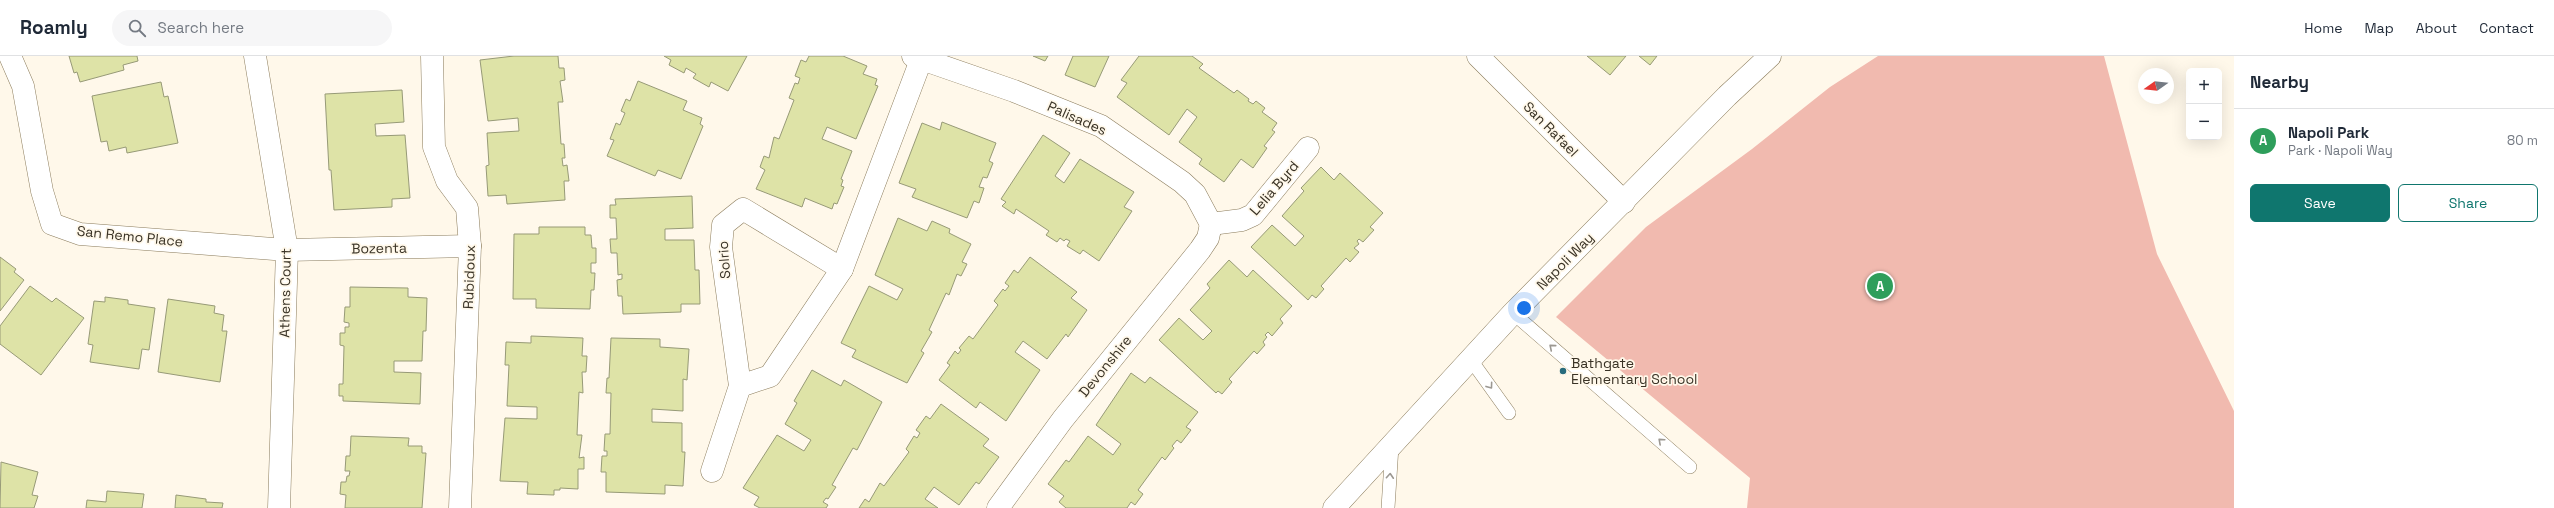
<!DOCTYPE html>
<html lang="en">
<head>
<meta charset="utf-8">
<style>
  body { margin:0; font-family:"Space Grotesk",sans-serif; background:#f6f6f7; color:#1f2937 }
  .controls { position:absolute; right:12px; top:12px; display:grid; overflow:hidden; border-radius:6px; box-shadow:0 4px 16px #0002 }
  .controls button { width:36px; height:36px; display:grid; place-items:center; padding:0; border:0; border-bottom:1px solid #e0e1e3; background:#fff; color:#1f2937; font:20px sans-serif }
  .compass { position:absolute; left:2138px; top:12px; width:36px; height:36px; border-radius:50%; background:#fff; box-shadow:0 4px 16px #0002; rotate:255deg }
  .you { position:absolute; left:1524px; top:252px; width:14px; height:14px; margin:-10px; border:3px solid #fff; border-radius:50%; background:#1a73e8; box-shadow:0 0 0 6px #1a73e833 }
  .badge { display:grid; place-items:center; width:26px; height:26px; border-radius:50%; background:#0f766e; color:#fff; font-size:13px; font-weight:700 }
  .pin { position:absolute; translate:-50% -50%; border:2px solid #fff; box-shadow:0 1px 4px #0006 }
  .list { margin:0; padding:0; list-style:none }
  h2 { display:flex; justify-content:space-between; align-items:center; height:52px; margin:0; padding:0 16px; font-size:17px }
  h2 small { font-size:13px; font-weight:400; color:#747a83 }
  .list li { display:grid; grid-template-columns:26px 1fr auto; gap:12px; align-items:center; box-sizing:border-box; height:64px; padding:0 16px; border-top:1px solid #e0e1e3 }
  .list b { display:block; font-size:15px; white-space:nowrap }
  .list p { margin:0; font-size:13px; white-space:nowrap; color:#747a83 }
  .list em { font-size:13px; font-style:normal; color:#747a83 }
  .actions { display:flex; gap:8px; padding:12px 16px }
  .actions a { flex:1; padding:9px 0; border:1px solid #0f766e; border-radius:6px; text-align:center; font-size:14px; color:#0f766e }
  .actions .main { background:#0f766e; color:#fff }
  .icon { flex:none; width:22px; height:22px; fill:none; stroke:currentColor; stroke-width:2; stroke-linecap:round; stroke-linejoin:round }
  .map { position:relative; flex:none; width:2234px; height:452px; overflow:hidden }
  header { display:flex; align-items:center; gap:24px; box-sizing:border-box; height:56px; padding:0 20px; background:#fff; border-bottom:1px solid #e0e1e3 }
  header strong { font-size:19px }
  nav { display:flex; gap:22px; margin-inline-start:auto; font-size:14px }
  .search { width:280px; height:36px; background:#f6f6f7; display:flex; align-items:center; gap:10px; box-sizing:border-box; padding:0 14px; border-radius:22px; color:#747a83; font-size:15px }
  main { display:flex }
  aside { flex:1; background:#fff }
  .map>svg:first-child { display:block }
  .green { fill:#f1baaf }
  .building { fill:#dee3a7; stroke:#979a77 }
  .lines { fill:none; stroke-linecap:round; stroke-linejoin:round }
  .lane-casing { stroke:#8b7c5c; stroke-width:14 }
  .street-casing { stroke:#8b7c5c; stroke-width:23 }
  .secondary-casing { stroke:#8b7c5c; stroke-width:23 }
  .lane { stroke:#fff; stroke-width:13 }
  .street { stroke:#fff; stroke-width:22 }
  .secondary { stroke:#fff; stroke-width:22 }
  .oneway { stroke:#9c9892 }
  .poi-dot { fill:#286b7c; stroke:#fff8ea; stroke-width:1.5 }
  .labels { text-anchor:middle; stroke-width:3.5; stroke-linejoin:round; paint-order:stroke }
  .street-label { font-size:14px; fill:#393225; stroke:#fff8ea }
  .poi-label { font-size:14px; fill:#393225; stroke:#fff8ea; text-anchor:start }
</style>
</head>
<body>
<header>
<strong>Roamly</strong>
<div class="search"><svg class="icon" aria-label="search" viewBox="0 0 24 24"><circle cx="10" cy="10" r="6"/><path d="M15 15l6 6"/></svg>Search here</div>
<nav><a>Home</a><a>Map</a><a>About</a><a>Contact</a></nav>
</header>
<main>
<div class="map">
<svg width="2234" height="452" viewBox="0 0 2234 452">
  <rect width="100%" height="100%" fill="#fff8ea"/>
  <path class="green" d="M1878 0H2104L2157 198 2234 355V452H1747L1750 422 1556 261 1646 171 1752 93 1830 31Z"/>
  <g class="building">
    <path d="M69 0H137L138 5 123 9 124 14 80 26 77 16 74 17Z"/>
    <path d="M514 0H558L559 12H564L565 24 560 25 563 46H558L561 88H564L565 102H562L563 110 567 109 569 125H564L565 144 507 148 506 139 488 140 486 110 489 109 487 77 519 75 518 62 488 65 480 4Z"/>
    <path d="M664 0H747L728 35 711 26 709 31 693 22 696 18 686 12 684 17 669 9 671 4Z"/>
    <path d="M809 0H843L867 10 863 18 877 23 875 29 878 30 856 83 827 71 822 83 852 95 841 123 843 124 841 130 844 131 837 148 834 147 832 153 805 142 802 151 756 133 765 114 760 111 764 100 769 102 774 81 779 83 794 44 789 42 795 27 798 28 800 22 795 20 801 4 806 6Z"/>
    <path d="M1033 0H1048L1045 5Z"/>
    <path d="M1073 0H1109L1095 31 1065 19Z"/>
    <path d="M1139 0H1192L1203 8 1199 12 1234 37 1237 34 1249 43 1248 45 1253 48 1256 45 1265 52 1262 56 1277 67 1272 74 1275 76 1264 90 1267 92 1253 112 1241 103 1224 126 1199 108 1202 103 1179 86 1197 61 1187 53 1169 79 1117 41 1127 27 1121 24Z"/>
    <path d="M1587 0H1626L1610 19Z"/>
    <path d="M1639 0H1657L1650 9Z"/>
    <path d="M638 25 687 45 683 54 702 62 700 68 703 70 681 123 658 114 655 120 607 100 614 84 610 83 616 67 620 69 625 57 621 55 626 43 630 45Z"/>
    <path d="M161 26 164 41 168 40 178 87 127 97 126 91 109 95 107 85 101 86 92 40Z"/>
    <path d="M402 34 404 66 375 68 376 80 405 79 410 142 392 143V151L334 154 331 114H329L325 38Z"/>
    <path d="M942 66 996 87 989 105 993 107 987 122 983 121 979 131 984 132 979 147 974 145 967 162 912 141 916 133 899 127 922 67 940 74Z"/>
    <path d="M1043 79 1070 97 1055 120 1064 127 1080 103 1134 136 1124 151 1132 155 1099 205 1083 194 1080 198 1067 190 1070 185 1066 183 1064 185 1060 182 1057 186 1046 179 1049 175 1016 153 1014 158 1002 150 1006 146 1001 143Z"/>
    <path d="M1321 111 1334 124 1340 117 1383 157 1370 171 1374 174 1363 186 1359 183 1357 185 1359 188 1354 192 1359 196 1350 206 1346 202 1321 230 1324 233 1316 242 1312 239 1308 244 1251 191 1272 169 1295 190 1304 180 1282 160 1304 135 1301 132Z"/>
    <path d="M692 140 693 172 665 173V184H694L695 214H699L700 248H681V256L623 258 622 240H618L617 224 622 223V218L618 219 617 197H611L610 183H617L616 162H610V149H616L615 143Z"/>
    <path d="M898 162 927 175 932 165 950 173 949 177 971 188 962 206 967 208 961 220 957 218 949 239 946 237 929 274 932 276 921 295 924 297 907 327 852 301 856 294 841 287 869 230 897 244 903 233 875 219Z"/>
    <path d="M539 171H585V179H591L592 192H596V207H591V217H595L594 234H591L590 253 536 252V243H513L514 178H539Z"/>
    <path d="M0 201 16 213 14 216 24 224 0 255Z"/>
    <path d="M1030 201 1077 236 1071 242 1087 254 1068 281 1066 278 1047 303 1023 285 1015 296 1040 314 1006 365 980 346 976 352 939 324 950 309 947 307 955 295 958 298 961 294 959 292 969 280 973 283 998 249 994 245 1003 233 1005 235 1009 230 1005 227 1014 214 1018 217Z"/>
    <path d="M1229 204 1247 221 1253 214 1292 250 1280 263 1283 267 1272 280 1268 276 1265 279 1267 281 1263 286 1265 289 1257 298 1254 295 1229 323 1232 326 1222 338 1218 335 1216 337 1159 284 1179 262 1203 284 1212 275 1190 254 1210 232 1207 228Z"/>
    <path d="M30 230 52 246 56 242 84 262 41 319 0 288V270Z"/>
    <path d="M350 231 408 232V241L427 242 426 275H423L422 305H394V316L421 317 420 348 343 345V340H339V328H343L344 290 340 289V277H345V271H349V267L344 266 345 251H350Z"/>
    <path d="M105 241 128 244V248L155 252 149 294 142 293 139 313 90 306 93 289 88 288 94 245 105 246Z"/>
    <path d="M168 243 215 250 214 257 224 259 222 275H227L220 326 158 316Z"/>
    <path d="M531 280 583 282 582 300H587L586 316H582L583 337 579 336 577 379H582L579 402 584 401V413H578V433L560 432V434H554V439L527 438 528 426 500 425 505 362 537 363V351L507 350 509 309H505L506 286 531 287Z"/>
    <path d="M611 282 660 283V291L689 293 687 324 683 323V355L652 353V366L682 367V396H685L683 430 665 429V438L606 436V416H601L602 400H607V395H604L605 378H610L611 337H606L607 322H609Z"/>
    <path d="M812 314 841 330 844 324 882 346 857 394 853 392 832 429 836 431 828 443 826 442 823 446 828 449 826 452H760L754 449 759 441 743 432 777 379 804 395 811 384 785 368 797 347 794 345Z"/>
    <path d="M1131 317 1145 327 1150 321 1198 356 1186 371 1191 374 1181 387 1177 384 1172 390 1174 392 1165 404 1162 401 1138 434 1143 438 1135 449 1131 446 1127 452H1066L1059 446 1064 440 1048 428 1066 404 1069 406 1088 380 1113 399 1121 388 1096 369Z"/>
    <path d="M941 348 989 383 983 390 999 401 979 428 976 426 959 449 934 431 925 443 938 452H859L865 443 869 446 880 427 884 430 909 396 906 393 914 380 917 382 920 377 916 374 926 360 930 363Z"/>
    <path d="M351 380 409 382 408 390H422V397H426L422 452H345L346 439 340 438 341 426H346L347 420H349L350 415H345L346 400H350Z"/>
    <path d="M1 406 38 416 32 439 38 440 34 452H0Z"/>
    <path d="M107 435 144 438 142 452H86L87 444 106 446Z"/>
    <path d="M176 439 206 443V446L223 447 222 452H175Z"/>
  </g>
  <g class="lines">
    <g class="lane-casing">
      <g id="lane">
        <path d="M1513 257 1690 411"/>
        <path d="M1471 304 1509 357"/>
        <path d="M1388 452 1392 390"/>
      </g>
    </g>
    <g class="street-casing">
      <g id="street">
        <path d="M10 0 23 30 42 135 52 168 80 178 287 194 470 190"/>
        <path d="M432 0 434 91 447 125 467 152 470 190 460 452"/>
        <path d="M913 0 1014 35 1101 70 1182 126 1195 138 1211 168"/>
        <path d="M1211 168 1242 164 1253 159 1308 92"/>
        <path d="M740 330 770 320 842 213 921 4"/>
        <path d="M712 415 740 330 721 191 723 169 743 153 842 213"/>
        <path d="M998 452 1063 363 1200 194 1208 182 1211 168"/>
      </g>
    </g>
    <g class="secondary-casing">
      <g id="secondary">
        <path d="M255 0 287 194 279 452"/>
        <path d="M1478 0 1624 146"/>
        <path d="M1334 452 1513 257 1727 40 1770 0"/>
      </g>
    </g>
    <use href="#lane" class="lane"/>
    <use href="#street" class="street"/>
    <use href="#secondary" class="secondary"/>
  </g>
  <defs><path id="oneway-chevron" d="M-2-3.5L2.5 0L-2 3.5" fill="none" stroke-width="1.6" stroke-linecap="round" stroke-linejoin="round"/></defs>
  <g class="oneway">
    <use href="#oneway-chevron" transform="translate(1552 291) rotate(-140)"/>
    <use href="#oneway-chevron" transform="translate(1490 330) rotate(54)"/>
    <use href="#oneway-chevron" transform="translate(1661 385) rotate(-138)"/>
    <use href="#oneway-chevron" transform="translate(1390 420) rotate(-86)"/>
  </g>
  <circle class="poi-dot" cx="1563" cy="315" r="4"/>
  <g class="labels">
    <g class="street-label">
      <text transform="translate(1077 62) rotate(24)" y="5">Palisades</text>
      <text transform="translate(1551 73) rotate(45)" y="5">San Rafael</text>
      <text transform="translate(1274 132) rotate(-49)" y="5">Lelia Byrd</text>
      <text transform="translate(130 180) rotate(6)" y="5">San Remo Place</text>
      <text transform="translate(379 192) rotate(-1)" y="5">Bozenta</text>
      <text transform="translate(724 204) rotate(-94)" y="5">Solrio</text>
      <text transform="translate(1565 205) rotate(-45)" y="5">Napoli Way</text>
      <text transform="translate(469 221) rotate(-88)" y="5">Rubidoux</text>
      <text transform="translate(285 237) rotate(-89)" y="5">Athens Court</text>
      <text transform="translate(1105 310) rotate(-51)" y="5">Devonshire</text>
    </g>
    <g class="poi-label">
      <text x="1571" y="312">Bathgate<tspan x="1571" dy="16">Elementary School</tspan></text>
    </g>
  </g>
</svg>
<div class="controls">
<button>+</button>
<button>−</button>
</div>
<svg class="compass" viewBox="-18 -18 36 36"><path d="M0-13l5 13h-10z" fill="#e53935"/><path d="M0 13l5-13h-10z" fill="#747a83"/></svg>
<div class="you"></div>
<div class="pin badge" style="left:1880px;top:230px;background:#2e9e5b">A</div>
</div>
<aside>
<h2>Nearby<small></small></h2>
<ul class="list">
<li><span class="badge" style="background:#2e9e5b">A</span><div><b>Napoli Park</b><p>Park · Napoli Way</p></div><em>80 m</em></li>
</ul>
<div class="actions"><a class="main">Save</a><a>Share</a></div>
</aside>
</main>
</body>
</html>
